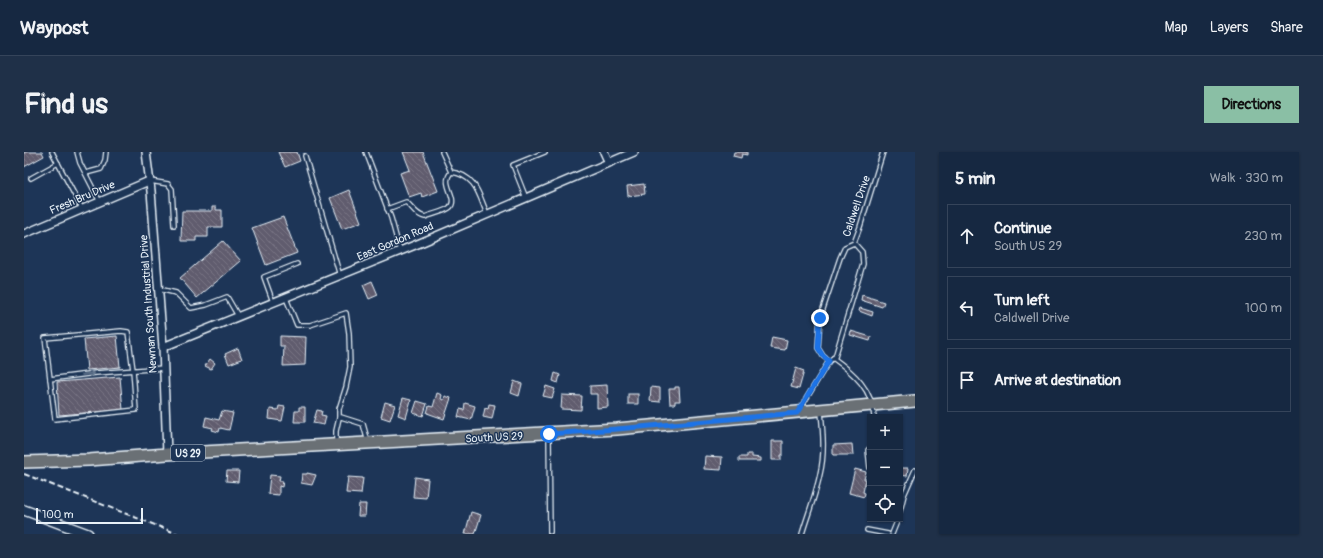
<!DOCTYPE html>
<html lang="en">
<head>
<meta charset="utf-8">
<style>
  body { margin:0; font-family:Pangolin,sans-serif; background:#1f3048; color:#f1f3f6 }
  .controls { position:absolute; right:12px; bottom:12px; display:grid; overflow:hidden; border-radius:0px; box-shadow:0 1px 3px #0004 }
  .controls button { width:36px; height:36px; display:grid; place-items:center; padding:0; border:0; border-bottom:1px solid #35445a; background:#162841; color:#f1f3f6; font:20px sans-serif }
  .scale { position:absolute; left:12px; bottom:10px; width:107px; box-sizing:border-box; padding-left:4px; border:2px solid #e8f1f8; border-top:0; font-size:11px; line-height:14px; white-space:nowrap; color:#e8f1f8; -webkit-text-stroke:3px #1d3557; paint-order:stroke }
  .stop { position:absolute; width:12px; height:12px; margin:-9px; border:3px solid #1a73e8; border-radius:50%; background:#fff }
  .stop.end { background:#1a73e8; border-color:#fff; box-shadow:0 1px 4px #0008 }
  .list { margin:0; padding:0; list-style:none }
  h2 { display:flex; justify-content:space-between; align-items:center; height:52px; margin:0; padding:0 16px; font-size:17px }
  h2 small { font-size:13px; font-weight:400; color:#9ea6b1 }
  .list li { display:grid; grid-template-columns:26px 1fr auto; gap:12px; align-items:center; box-sizing:border-box; height:64px; margin:0 8px 8px; padding:0 8px; border:1px solid #35445a; border-radius:0px }
  .list b { display:block; font-size:15px; white-space:nowrap }
  .list p { margin:0; font-size:13px; white-space:nowrap; color:#9ea6b1 }
  .list em { font-size:13px; font-style:normal; color:#9ea6b1 }
  .icon { flex:none; width:22px; height:22px; fill:none; stroke:currentColor; stroke-width:2; stroke-linecap:round; stroke-linejoin:round }
  .map { position:relative; flex:none; width:891px; height:382px; overflow:hidden; border-radius:0px }
  header { display:flex; align-items:center; gap:24px; box-sizing:border-box; height:56px; padding:0 20px; background:#162841; border-bottom:1px solid #35445a }
  header strong { font-size:19px }
  nav { display:flex; gap:22px; margin-inline-start:auto; font-size:14px }
  .intro { display:flex; align-items:center; justify-content:space-between; box-sizing:border-box; height:96px; padding:0 24px }
  h1 { margin:0; font-size:28px }
  .button { padding:10px 18px; border-radius:0px; background:#8abfa5; color:#111; font-size:14px; font-weight:700 }
  main { display:flex; gap:24px; padding:0 24px }
  aside { flex:1; background:#162841; border-radius:0px; box-shadow:0 1px 3px #0004 }
  .map>svg:first-child { display:block }
  .building { fill:url(#building-back-hatch); stroke:#e8f1f8 }
  .lines { fill:none; stroke-linecap:round; stroke-linejoin:round }
  .service-casing { stroke:#e8f1f8; stroke-width:6 }
  .minor-casing { stroke:#e8f1f8; stroke-width:10 }
  .tertiary-casing { stroke:#e8f1f8; stroke-width:12 }
  .primary-casing { stroke:#e8f1f8; stroke-width:14 }
  .service { stroke:#1d3557; stroke-width:3.5 }
  .minor { stroke:#1d3557; stroke-width:7 }
  .tertiary { stroke:#1d3557; stroke-width:9 }
  .primary { stroke:#6b6f75; stroke-width:11 }
  .rail { stroke:#e8f1f8; stroke-width:2; stroke-dasharray:6 3; stroke-linecap:butt }
  .oneway { stroke:#64778f }
  .route { stroke:#1a73e8; stroke-width:5 }
  .labels { text-anchor:middle; stroke-width:3; stroke-linejoin:round; paint-order:stroke }
  .shield { fill:#1d3557; stroke:#abb9c8; stroke-width:1 }
  .shield-label { font-size:10px; font-weight:bold; fill:#e8f1f8 }
  .street-label { font-size:11px; fill:#e8f1f8; stroke:#1d3557 }
</style>
</head>
<body>
<header>
<strong>Waypost</strong>
<nav><a>Map</a><a>Layers</a><a>Share</a></nav>
</header>
<div class="intro"><h1>Find us</h1><a class="button">Directions</a></div>
<main>
<div class="map">
<svg width="891" height="382" viewBox="0 0 891 382">
  <defs>
    <pattern id="building-back-hatch" width="6" height="6" patternUnits="userSpaceOnUse"><rect width="6" height="6" fill="#605b6e"/><path d="M-1 5l2 2M0 0l6 6M5-1l2 2" fill="none" stroke="#777383"/></pattern>
  </defs>
  <rect width="100%" height="100%" fill="#1d3557"/>
  <filter id="ink" filterUnits="userSpaceOnUse"><feTurbulence type="fractalNoise" baseFrequency=".025" numOctaves="2"/><feDisplacementMap in="SourceGraphic" scale="8" xChannelSelector="R" yChannelSelector="G"/><feConvolveMatrix kernelMatrix="1 2 1 2 8 2 1 2 1" color-interpolation-filters="sRGB"/></filter>
  <g filter="url(#ink)">
    <g class="building">
      <path d="M0 0H18L20 4 0 15Z"/>
      <path d="M254 0H273L276 9 261 15Z"/>
      <path d="M379 0H399L414 39 398 45 397 41 385 45 376 21 386 18Z"/>
      <path d="M710 0H723V3L718 2 717 6 709 4Z"/>
      <path d="M620 32 621 42 604 44 603 34Z"/>
      <path d="M325 38 337 70 318 77 306 46Z"/>
      <path d="M188 55H192V58H198V75H184V85H172V89H157L158 59H188Z"/>
      <path d="M259 65 273 101 242 113 228 76Z"/>
      <path d="M199 89 217 109 173 146 156 126Z"/>
      <path d="M348 129 354 143 345 147 339 133Z"/>
      <path d="M838 143 860 150 858 155 837 148Z"/>
      <path d="M836 156 849 160 848 164 835 159Z"/>
      <path d="M827 179 847 185 846 189 826 183Z"/>
      <path d="M93 184 96 215 63 218 60 187Z"/>
      <path d="M256 184 282 185 281 213 259 214 260 194H256Z"/>
      <path d="M748 185 763 188 761 198 746 196Z"/>
      <path d="M214 196 218 207 205 212 201 202Z"/>
      <path d="M186 207 191 211 187 217 181 214Z"/>
      <path d="M772 216 780 219 775 237 767 235Z"/>
      <path d="M531 221 536 223 534 231 529 229Z"/>
      <path d="M96 225 99 258 35 263 33 230Z"/>
      <path d="M490 229 498 232 495 244 487 241Z"/>
      <path d="M583 233 584 255 573 256V242H566V234Z"/>
      <path d="M522 234 531 237 528 246 519 244Z"/>
      <path d="M627 235 636 236V250L626 249Z"/>
      <path d="M651 235H655L656 249H651V252H646L645 237H651Z"/>
      <path d="M413 241 418 243 417 247 420 248 421 244 427 246 420 267 403 261 405 254 409 255Z"/>
      <rect x="604" y="242" width="10" height="10"/>
      <path d="M538 243 558 244 557 258 537 257Z"/>
      <path d="M379 246 387 248 382 266 374 263Z"/>
      <path d="M393 249 403 252 399 264 389 261Z"/>
      <path d="M361 250 371 253 366 268 357 265Z"/>
      <path d="M441 251 451 254 447 268 434 265 436 257 440 258Z"/>
      <path d="M465 252 471 253 468 267 459 265 461 256 464 257Z"/>
      <path d="M255 254 261 255 258 269 245 267 246 257 254 258Z"/>
      <path d="M275 255H281V270H270L271 259H275Z"/>
      <path d="M293 258 298 259 297 263 302 264 300 273 289 271Z"/>
      <path d="M198 259 209 261 205 278 196 276 195 280 188 278 189 276 180 274 182 265 195 268Z"/>
      <path d="M748 289H759V303H757V308H748Z"/>
      <path d="M828 292 829 303H809V293Z"/>
      <path d="M723 302H728V305L737 306V309H715V305H723Z"/>
      <path d="M681 304 698 305 697 318 680 317Z"/>
      <path d="M876 316H884L883 324 876 323Z"/>
      <path d="M831 317 842 320 840 327H842L839 340 841 341 840 345 825 341Z"/>
      <path d="M203 319H215L214 330 202 329Z"/>
      <path d="M283 321 292 323 288 333 277 331 278 322H283Z"/>
      <path d="M246 323 256 324 255 329H259L258 335 255 334V343L244 342Z"/>
      <path d="M324 325 339 326 337 342 322 341Z"/>
      <path d="M391 325 404 327 402 346 389 345Z"/>
      <path d="M335 352H342L341 364H334Z"/>
      <path d="M447 360 457 363 451 382H441Z"/>
    </g>
    <g class="lines">
      <g class="service-casing">
        <g id="service">
          <path d="M28 0 58 57"/>
          <path d="M53 0 56 11 76 50"/>
          <path d="M342 0 367 66 376 99"/>
          <path d="M418 0 427 20C452 23 455 43 463 62"/>
          <path d="M281 4 316 124"/>
          <path d="M62 21 77 17 81 8 82 0"/>
          <path d="M7 26 34 11"/>
          <path d="M126 29 144 32 148 37 150 73"/>
          <path d="M502 46 489 13 521 0"/>
          <path d="M363 57 382 50C390 56 390 62 401 65 408 62 419 60 425 56 435 49 420 34 424 26 424 24 426 22 427 20"/>
          <path d="M135 137 152 141 167 156 182 153 203 145 214 164"/>
          <path d="M262 146 273 173H286L322 161 325 181 326 215 322 235 315 257V266"/>
          <path d="M249 150 240 125 273 112"/>
          <path d="M97 179 104 180 109 218 112 258 31 267 21 186Z"/>
          <path d="M809 206C830 221 849 238 850 265"/>
          <path d="M805 209 811 205 839 112 838 100 830 91"/>
          <path d="M26 227 72 221 140 216"/>
          <path d="M776 257 805 209 799 204 794 196 796 166 816 106 821 95 830 91 836 75 859 0"/>
          <path d="M525 283 526 380"/>
          <path d="M312 292V279L315 266 317 265 339 272 344 290"/>
          <path d="M846 296 844 298 846 316"/>
          <path d="M876 359 880 343 891 318"/>
          <path d="M843 378 864 382"/>
          <path d="M778 382C784 362 792 342 796 322 801 302 799 280 797 260"/>
          <path d="M868 382 874 367"/>
        </g>
      </g>
      <g class="minor-casing">
        <g id="minor">
          <path d="M122 0 127 39 139 195 143 302"/>
          <path d="M580 0 585 11"/>
          <path d="M0 82 125 29"/>
          <path d="M139 195 396 91 610 0"/>
        </g>
      </g>
      <g class="tertiary-casing">
        <path id="tertiary" d="M0 358 64 382"/>
      </g>
      <g class="primary-casing">
        <path id="primary" d="M0 310 65 308 143 302 593 277 891 249"/>
      </g>
      <use href="#service" class="service"/>
      <use href="#minor" class="minor"/>
      <use href="#tertiary" class="tertiary"/>
      <use href="#primary" class="primary"/>
      <path class="rail" d="M0 322 154 382"/>
    </g>
    <defs><path id="oneway-shaft" d="M-6 0H5M1.5-3L5.5 0L1.5 3" fill="none" stroke-width="1.6" stroke-linecap="round" stroke-linejoin="round"/></defs>
    <use class="oneway" href="#oneway-shaft" transform="translate(64 222) rotate(-7)"/>
  </g>
  <g class="lines" filter="url(#ink)">
    <path class="route" d="M525 282 593 277 773 261 805 209 799 204 794 196 796 166"/>
  </g>
  <g class="labels">
    <rect class="shield" x="147" y="293" width="34" height="16" rx="3"/>
    <g class="shield-label">
      <text x="164" y="305">US 29</text>
    </g>
    <g class="street-label">
      <text transform="translate(58 45) rotate(-23)" y="4">Fresh Bru Drive</text>
      <text transform="translate(832 54) rotate(-71)" y="4">Caldwell Drive</text>
      <text transform="translate(371 89) rotate(-23)" y="4">East Gordon Road</text>
      <text transform="translate(124 152) rotate(-94)" y="4">Newnan South Industrial Drive</text>
      <text transform="translate(470 285) rotate(-3)" y="4">South US 29</text>
    </g>
  </g>
</svg>
<div class="controls">
<button>+</button>
<button>−</button>
<button><svg class="icon" aria-label="locate" viewBox="0 0 24 24"><circle cx="12" cy="12" r="6"/><path d="M12 2v4M12 18v4M2 12h4M18 12h4"/></svg></button>
</div>
<div class="scale">100 m</div>
<div class="stop" style="left:525px;top:282px"></div>
<div class="stop end" style="left:796px;top:166px"></div>
</div>
<aside>
<h2>5 min<small>Walk · 330 m</small></h2>
<ul class="list">
<li><svg class="icon" aria-label="ahead" viewBox="0 0 24 24"><path d="M12 20V5M6 11l6-6 6 6"/></svg><div><b>Continue</b><p>South US 29</p></div><em>230 m</em></li>
<li><svg class="icon" aria-label="left" viewBox="0 0 24 24"><path d="M17 20v-9H6M10 6l-5 5 5 5"/></svg><div><b>Turn left</b><p>Caldwell Drive</p></div><em>100 m</em></li>
<li><svg class="icon" aria-label="arrive" viewBox="0 0 24 24"><path d="M6 21V4h12l-3 4 3 4H6"/></svg><div><b>Arrive at destination</b></div></li>
</ul>
</aside>
</main>
</body>
</html>
